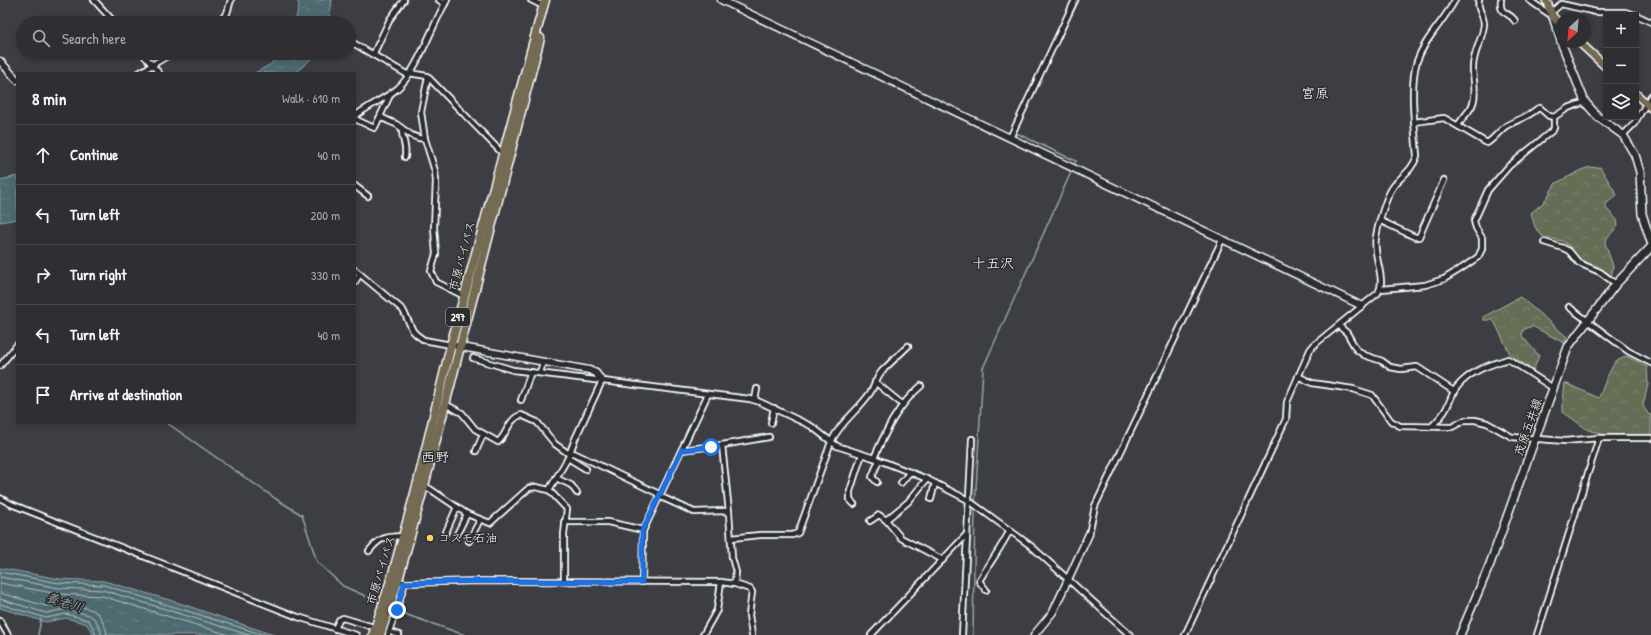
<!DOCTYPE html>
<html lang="en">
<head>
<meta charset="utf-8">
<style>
  body { margin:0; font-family:"Patrick Hand","Klee One",sans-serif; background:#3a3a3f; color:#f1f3f6 }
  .controls { position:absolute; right:12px; top:12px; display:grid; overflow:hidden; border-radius:0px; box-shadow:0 2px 6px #0003 }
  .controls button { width:36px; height:36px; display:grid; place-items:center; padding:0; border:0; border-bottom:1px solid #494a4e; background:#2e2e33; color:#f1f3f6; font:20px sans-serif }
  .compass { position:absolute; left:1555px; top:12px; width:36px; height:36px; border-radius:50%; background:#2e2e33; box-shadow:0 2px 6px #0003; rotate:206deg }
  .stop { position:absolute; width:12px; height:12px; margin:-9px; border:3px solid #1a73e8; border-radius:50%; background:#fff }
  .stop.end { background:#1a73e8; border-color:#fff; box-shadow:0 1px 4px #0008 }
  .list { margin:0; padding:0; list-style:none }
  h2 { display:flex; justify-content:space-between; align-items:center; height:52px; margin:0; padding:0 16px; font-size:17px }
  h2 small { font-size:13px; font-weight:400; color:#a7a8ac }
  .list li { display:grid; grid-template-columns:26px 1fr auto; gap:12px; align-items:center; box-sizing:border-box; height:60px; padding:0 16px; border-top:1px solid #494a4e }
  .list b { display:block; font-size:15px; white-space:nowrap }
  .list em { font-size:13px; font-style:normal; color:#a7a8ac }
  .icon { flex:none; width:22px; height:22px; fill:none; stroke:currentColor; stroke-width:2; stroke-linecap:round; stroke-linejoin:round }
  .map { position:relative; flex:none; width:1651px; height:635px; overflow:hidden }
  .search { position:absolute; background:#2e2e33; box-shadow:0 2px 6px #0003; left:16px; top:16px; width:340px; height:44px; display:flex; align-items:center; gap:10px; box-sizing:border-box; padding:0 14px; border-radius:22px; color:#a7a8ac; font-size:15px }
  .panel { position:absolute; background:#2e2e33; box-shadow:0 2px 6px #0003; left:16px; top:72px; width:340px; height:352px; border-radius:0px }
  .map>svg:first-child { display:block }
  .forest { fill:url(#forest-crowns); stroke:#b1b6aa }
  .water { fill:url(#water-ripples); stroke:#94a6a9 }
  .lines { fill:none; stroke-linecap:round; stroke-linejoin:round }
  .shore { stroke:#b8c3c6; stroke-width:1 }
  .stream { stroke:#94a6a9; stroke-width:1.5 }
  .minor-casing { stroke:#fff; stroke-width:8 }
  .tertiary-casing { stroke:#fff; stroke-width:9 }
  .secondary-casing { stroke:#fff; stroke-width:10 }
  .primary-casing { stroke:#fff; stroke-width:10 }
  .trunk-casing { stroke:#fff; stroke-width:11 }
  .minor { stroke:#2a2d2e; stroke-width:4.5 }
  .tertiary { stroke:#2a2d2e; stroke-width:6 }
  .secondary { stroke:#2a2d2e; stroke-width:7 }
  .primary { stroke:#746b52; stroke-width:7 }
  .trunk { stroke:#746b52; stroke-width:8 }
  .route { stroke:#1a73e8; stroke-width:5 }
  .poi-dot { fill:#ffd166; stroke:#2a2d2e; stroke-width:1.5 }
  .labels { text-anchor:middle; stroke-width:3; stroke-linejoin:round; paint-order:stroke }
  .shield { fill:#2a2d2e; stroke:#bfc0c0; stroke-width:1 }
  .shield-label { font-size:11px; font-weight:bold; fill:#fff }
  .street-label { font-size:12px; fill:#fff; stroke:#2a2d2e }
  .poi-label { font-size:12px; fill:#fff; stroke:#2a2d2e; text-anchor:start }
  .water-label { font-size:13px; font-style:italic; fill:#a6b4b8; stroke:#2a2d2e }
  .quarter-label { font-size:14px; fill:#fff; stroke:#2a2d2e }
</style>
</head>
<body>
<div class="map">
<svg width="1651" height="635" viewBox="0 0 1651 635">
  <defs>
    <pattern id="forest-crowns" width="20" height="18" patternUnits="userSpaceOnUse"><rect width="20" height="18" fill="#636e55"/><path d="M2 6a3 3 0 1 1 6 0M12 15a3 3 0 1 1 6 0" fill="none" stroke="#7a846e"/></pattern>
    <pattern id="water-ripples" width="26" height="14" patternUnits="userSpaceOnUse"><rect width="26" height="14" fill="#4d6a70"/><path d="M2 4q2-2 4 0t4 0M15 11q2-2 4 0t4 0" fill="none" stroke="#688085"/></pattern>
  </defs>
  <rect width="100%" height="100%" fill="#3d3e44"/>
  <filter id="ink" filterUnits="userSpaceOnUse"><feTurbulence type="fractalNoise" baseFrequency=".025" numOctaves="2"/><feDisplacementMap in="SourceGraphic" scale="8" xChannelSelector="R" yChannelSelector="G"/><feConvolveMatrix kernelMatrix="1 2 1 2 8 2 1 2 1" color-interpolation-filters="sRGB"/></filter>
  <g filter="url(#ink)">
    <g class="forest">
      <path d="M1600 167 1617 195 1606 204V208L1617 220 1618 226 1607 238 1605 243 1613 266 1611 278 1599 269 1579 259 1568 245 1562 241 1543 237 1535 227 1531 213 1544 202 1556 183 1586 168Z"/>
      <path d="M1520 297 1567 337 1564 343 1532 326 1523 330 1522 336 1539 356 1533 371 1510 354 1495 323 1492 320H1483V317Z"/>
      <path d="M1627 356 1647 367 1648 384 1643 406 1648 414 1651 415V437H1611L1588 430 1563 412V402L1565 383 1599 398 1607 377 1615 362Z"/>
    </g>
    <g class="water">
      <path d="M297 0H332L329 23H295L299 5Z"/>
      <path d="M279 53H314L311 59 295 73H255L271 64Z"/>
      <path d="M17 176V219L0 222V180Z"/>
      <path d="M0 568 60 579 104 581 173 601 274 635H95L92 634 87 624 66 618 46 622 0 608Z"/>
    </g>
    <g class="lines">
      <g class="shore">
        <path d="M0 572 59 583 104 585 264 635"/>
        <path d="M0 577 59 588 103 590 249 635"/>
        <path d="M0 583 58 594 102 596 229 635"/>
        <path d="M0 593 46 606 66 603 93 610 100 616 106 629 107 635"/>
        <path d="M0 599 46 613 66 609 89 615 95 619 101 631V635"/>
        <path d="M0 604 46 618 66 614 88 620 90 622 96 635"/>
      </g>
      <g class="stream">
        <path d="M1041 77 1079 0"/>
        <path d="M1014 132 1076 161 1074 166"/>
        <path d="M167 423 276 499 302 515 317 562 343 586 381 603"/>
        <path d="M392 608 410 616 465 635"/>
        <path d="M38 635 41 619"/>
        <path d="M973 635 975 506 983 368 1072 170"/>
      </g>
      <g class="minor-casing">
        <g id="minor">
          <path d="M94 0 115 23"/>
          <path d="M439 0 445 4"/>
          <path d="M531 0 543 6"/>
          <path d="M1501 0C1499 16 1509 11 1515 21"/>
          <path d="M1529 0 1552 16"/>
          <path d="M1550 12 1554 10 1561 4 1596 12H1625L1635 15"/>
          <path d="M1636 15 1651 22"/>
          <path d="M218 23 227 13 231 0"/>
          <path d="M349 42 353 43 408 75"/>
          <path d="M142 53 159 73"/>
          <path d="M373 55 390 19 404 0"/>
          <path d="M139 73 172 53"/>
          <path d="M409 73 427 76 504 155"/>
          <path d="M428 77 421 112 425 139 435 171 436 181 434 228 436 254 431 271 436 282 464 296"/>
          <path d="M355 116C368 106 384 99 397 89 418 71 432 25 447 0"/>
          <path d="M381 117C386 120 391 122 396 124 407 131 411 138 425 139"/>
          <path d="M355 119 374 128 375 127 391 93"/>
          <path d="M1414 122 1444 118 1487 143C1494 139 1499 131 1506 126 1516 120 1528 117 1537 109L1540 108 1549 116 1554 117 1568 108 1585 102"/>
          <path d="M1458 126C1462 117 1471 111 1473 103 1477 92 1473 80 1473 69 1472 54 1483 39 1484 24 1484 15 1476 8 1479 0"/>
          <path d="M402 130C402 141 407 144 405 157"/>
          <path d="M1623 135 1634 124 1651 96"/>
          <path d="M1010 138 1075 0"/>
          <path d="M355 186 368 196"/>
          <path d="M1381 221 1415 237H1419L1444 180"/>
          <path d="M1544 242 1563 248 1569 251 1579 263 1600 272 1616 284"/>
          <path d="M355 270 403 310 413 331 417 335 424 340 451 345"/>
          <path d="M355 282 360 274"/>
          <path d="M1381 289 1425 285 1444 279 1462 268 1478 257 1482 249V238L1476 228 1474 221 1488 190 1509 166 1553 130 1554 128V117"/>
          <path d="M1569 307 1628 351 1651 363"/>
          <path d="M1339 326 1347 333 1356 349 1364 355 1382 361 1390 367 1401 369 1417 367 1455 392"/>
          <path d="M473 358 513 370 750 399 760 402 811 426 837 446 874 458 927 479 968 500 1031 546 1130 635"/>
          <path d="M0 366 17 345"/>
          <path d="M540 373 543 362"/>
          <path d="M1298 376 1312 383 1353 389 1372 395 1391 421 1400 426 1452 427 1465 420H1475L1487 423 1512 437 1565 441 1599 438H1651"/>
          <path d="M875 382 902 404"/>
          <path d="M521 400 531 372"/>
          <path d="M755 400 757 389"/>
          <path d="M445 404 462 413 475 429 498 442C507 435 508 419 521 415L537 422 555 444 569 454"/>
          <path d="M771 423 774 408"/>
          <path d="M1432 426C1437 421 1443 415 1446 409 1450 402 1452 393 1457 387 1470 371 1489 365 1508 359L1553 388"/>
          <path d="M722 445 729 512"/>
          <path d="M682 450 722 445 769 437"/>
          <path d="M476 451 483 435"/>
          <path d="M570 452 576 454 657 493 659 496 694 512 725 511 729 512 732 558 736 572 735 584"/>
          <path d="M568 458 586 469"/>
          <path d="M874 458C886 431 897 406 921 386"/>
          <path d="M556 478 571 485 577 493"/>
          <path d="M877 482 872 477 879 460"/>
          <path d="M901 483 910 472"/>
          <path d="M424 486 430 489 467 514 490 523 529 488 536 487 549 490 567 509 564 534V582"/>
          <path d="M549 490 568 458 575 439 602 381"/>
          <path d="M0 498 11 504 298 617 356 635"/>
          <path d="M931 499 935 483"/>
          <path d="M854 504 850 500V491L862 454"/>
          <path d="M886 520 908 502 927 479"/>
          <path d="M870 521 879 515 886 520 901 538 943 560"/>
          <path d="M564 522H608L643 530"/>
          <path d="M446 532 457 507"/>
          <path d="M457 534 467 514"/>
          <path d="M1089 534 1095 506 1222 240"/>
          <path d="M731 538 760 535H792L798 533 831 442C841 421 858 411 870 393 875 386 876 378 882 371L908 346"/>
          <path d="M469 541 480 520"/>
          <path d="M369 551C380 537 385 537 403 536"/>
          <path d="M642 582 643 531 708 394"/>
          <path d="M405 583 479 581 721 582 735 584 750 589 752 592 749 615 752 635"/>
          <path d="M986 590 979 581C989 564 1001 548 1010 530"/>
          <path d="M0 621 8 635"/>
          <path d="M335 629 339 620 343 618 370 626"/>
          <path d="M393 633 399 635"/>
          <path d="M388 635 403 589 405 583 403 582"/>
          <path d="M703 635 717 610 721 582"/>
          <path d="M871 635 967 534"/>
          <path d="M962 635 972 439"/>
          <path d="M1185 635 1286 419 1287 402 1310 350 1314 345 1378 293C1387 279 1372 256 1376 237 1378 225 1386 196 1393 187 1401 176 1412 171 1417 156 1415 130 1409 85 1417 61 1425 38 1444 21 1455 0"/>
          <path d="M1537 635 1599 438"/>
        </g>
      </g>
      <g class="tertiary-casing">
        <g id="tertiary">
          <path d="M721 0 1362 306"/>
          <path d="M0 61 17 80"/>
          <path d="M456 346 589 370 596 373 602 381"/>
          <path d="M1034 635 1053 612 1089 534"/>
        </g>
      </g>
      <g class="secondary-casing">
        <g id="secondary">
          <path d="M1553 17 1561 41"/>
          <path d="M1561 42 1585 102 1598 117 1623 135 1635 155 1640 172 1642 214 1651 242"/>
          <path d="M1460 635 1490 564 1568 347 1616 284 1651 247"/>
        </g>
      </g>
      <g class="primary-casing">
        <g id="primary">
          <path d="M1546 0 1553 17 1561 25"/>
          <path d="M1579 42 1606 67"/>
          <path d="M1636 94 1651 108"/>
        </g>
      </g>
      <g class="trunk-casing">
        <g id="trunk">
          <path d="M373 635 392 577 418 482 451 345 545 0"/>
          <path d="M380 635 398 580 424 486 540 38"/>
        </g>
      </g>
      <use href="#minor" class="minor"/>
      <use href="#tertiary" class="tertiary"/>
      <use href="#secondary" class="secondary"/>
      <use href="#primary" class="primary"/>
      <use href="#trunk" class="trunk"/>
    </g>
  </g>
  <g class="lines" filter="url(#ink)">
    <path class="route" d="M397 610 404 583 479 581 642 582V531L682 450 711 447"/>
  </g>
  <circle class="poi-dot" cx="430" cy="538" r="4"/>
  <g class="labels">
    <rect class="shield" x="446" y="308" width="24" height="18" rx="3"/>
    <g class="shield-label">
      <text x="458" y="321">297</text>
    </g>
    <g class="street-label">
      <text transform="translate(462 256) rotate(-75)" y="4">市原バイパス</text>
      <text transform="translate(1528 427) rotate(-71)" y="4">茂原五井線</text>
      <text transform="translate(381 570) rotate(-73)" y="4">市原バイパス</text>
    </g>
    <g class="poi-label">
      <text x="438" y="542">コスモ石油</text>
    </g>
    <g class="water-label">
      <text transform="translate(65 602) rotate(17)" y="5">養老川</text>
    </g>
    <g class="quarter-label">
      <text x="1315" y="98">宮原</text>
      <text x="993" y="268">十五沢</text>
      <text x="435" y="462">西野</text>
    </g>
  </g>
</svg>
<div class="controls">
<button>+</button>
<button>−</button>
<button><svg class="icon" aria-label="layers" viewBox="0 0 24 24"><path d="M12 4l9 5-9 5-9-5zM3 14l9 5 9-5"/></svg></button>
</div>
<svg class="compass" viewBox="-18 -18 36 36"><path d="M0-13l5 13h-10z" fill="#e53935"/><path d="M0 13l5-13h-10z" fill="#a7a8ac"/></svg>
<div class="stop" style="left:711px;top:447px"></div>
<div class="stop end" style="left:397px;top:610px"></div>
<div class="search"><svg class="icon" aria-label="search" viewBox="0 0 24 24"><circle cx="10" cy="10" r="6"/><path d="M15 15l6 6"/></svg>Search here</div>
<section class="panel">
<h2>8 min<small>Walk · 610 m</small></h2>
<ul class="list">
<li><svg class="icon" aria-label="ahead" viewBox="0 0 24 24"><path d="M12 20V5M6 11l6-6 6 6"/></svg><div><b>Continue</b></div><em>40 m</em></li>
<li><svg class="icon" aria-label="left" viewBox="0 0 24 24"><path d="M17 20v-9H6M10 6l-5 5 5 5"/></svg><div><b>Turn left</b></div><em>200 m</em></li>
<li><svg class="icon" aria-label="right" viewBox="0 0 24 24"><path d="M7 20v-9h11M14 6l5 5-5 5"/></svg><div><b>Turn right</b></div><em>330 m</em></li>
<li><svg class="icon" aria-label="left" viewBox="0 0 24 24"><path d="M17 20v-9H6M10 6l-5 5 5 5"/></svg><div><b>Turn left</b></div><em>40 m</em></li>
<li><svg class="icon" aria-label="arrive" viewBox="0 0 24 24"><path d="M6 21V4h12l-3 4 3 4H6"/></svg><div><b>Arrive at destination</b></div></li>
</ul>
</section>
</div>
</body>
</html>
